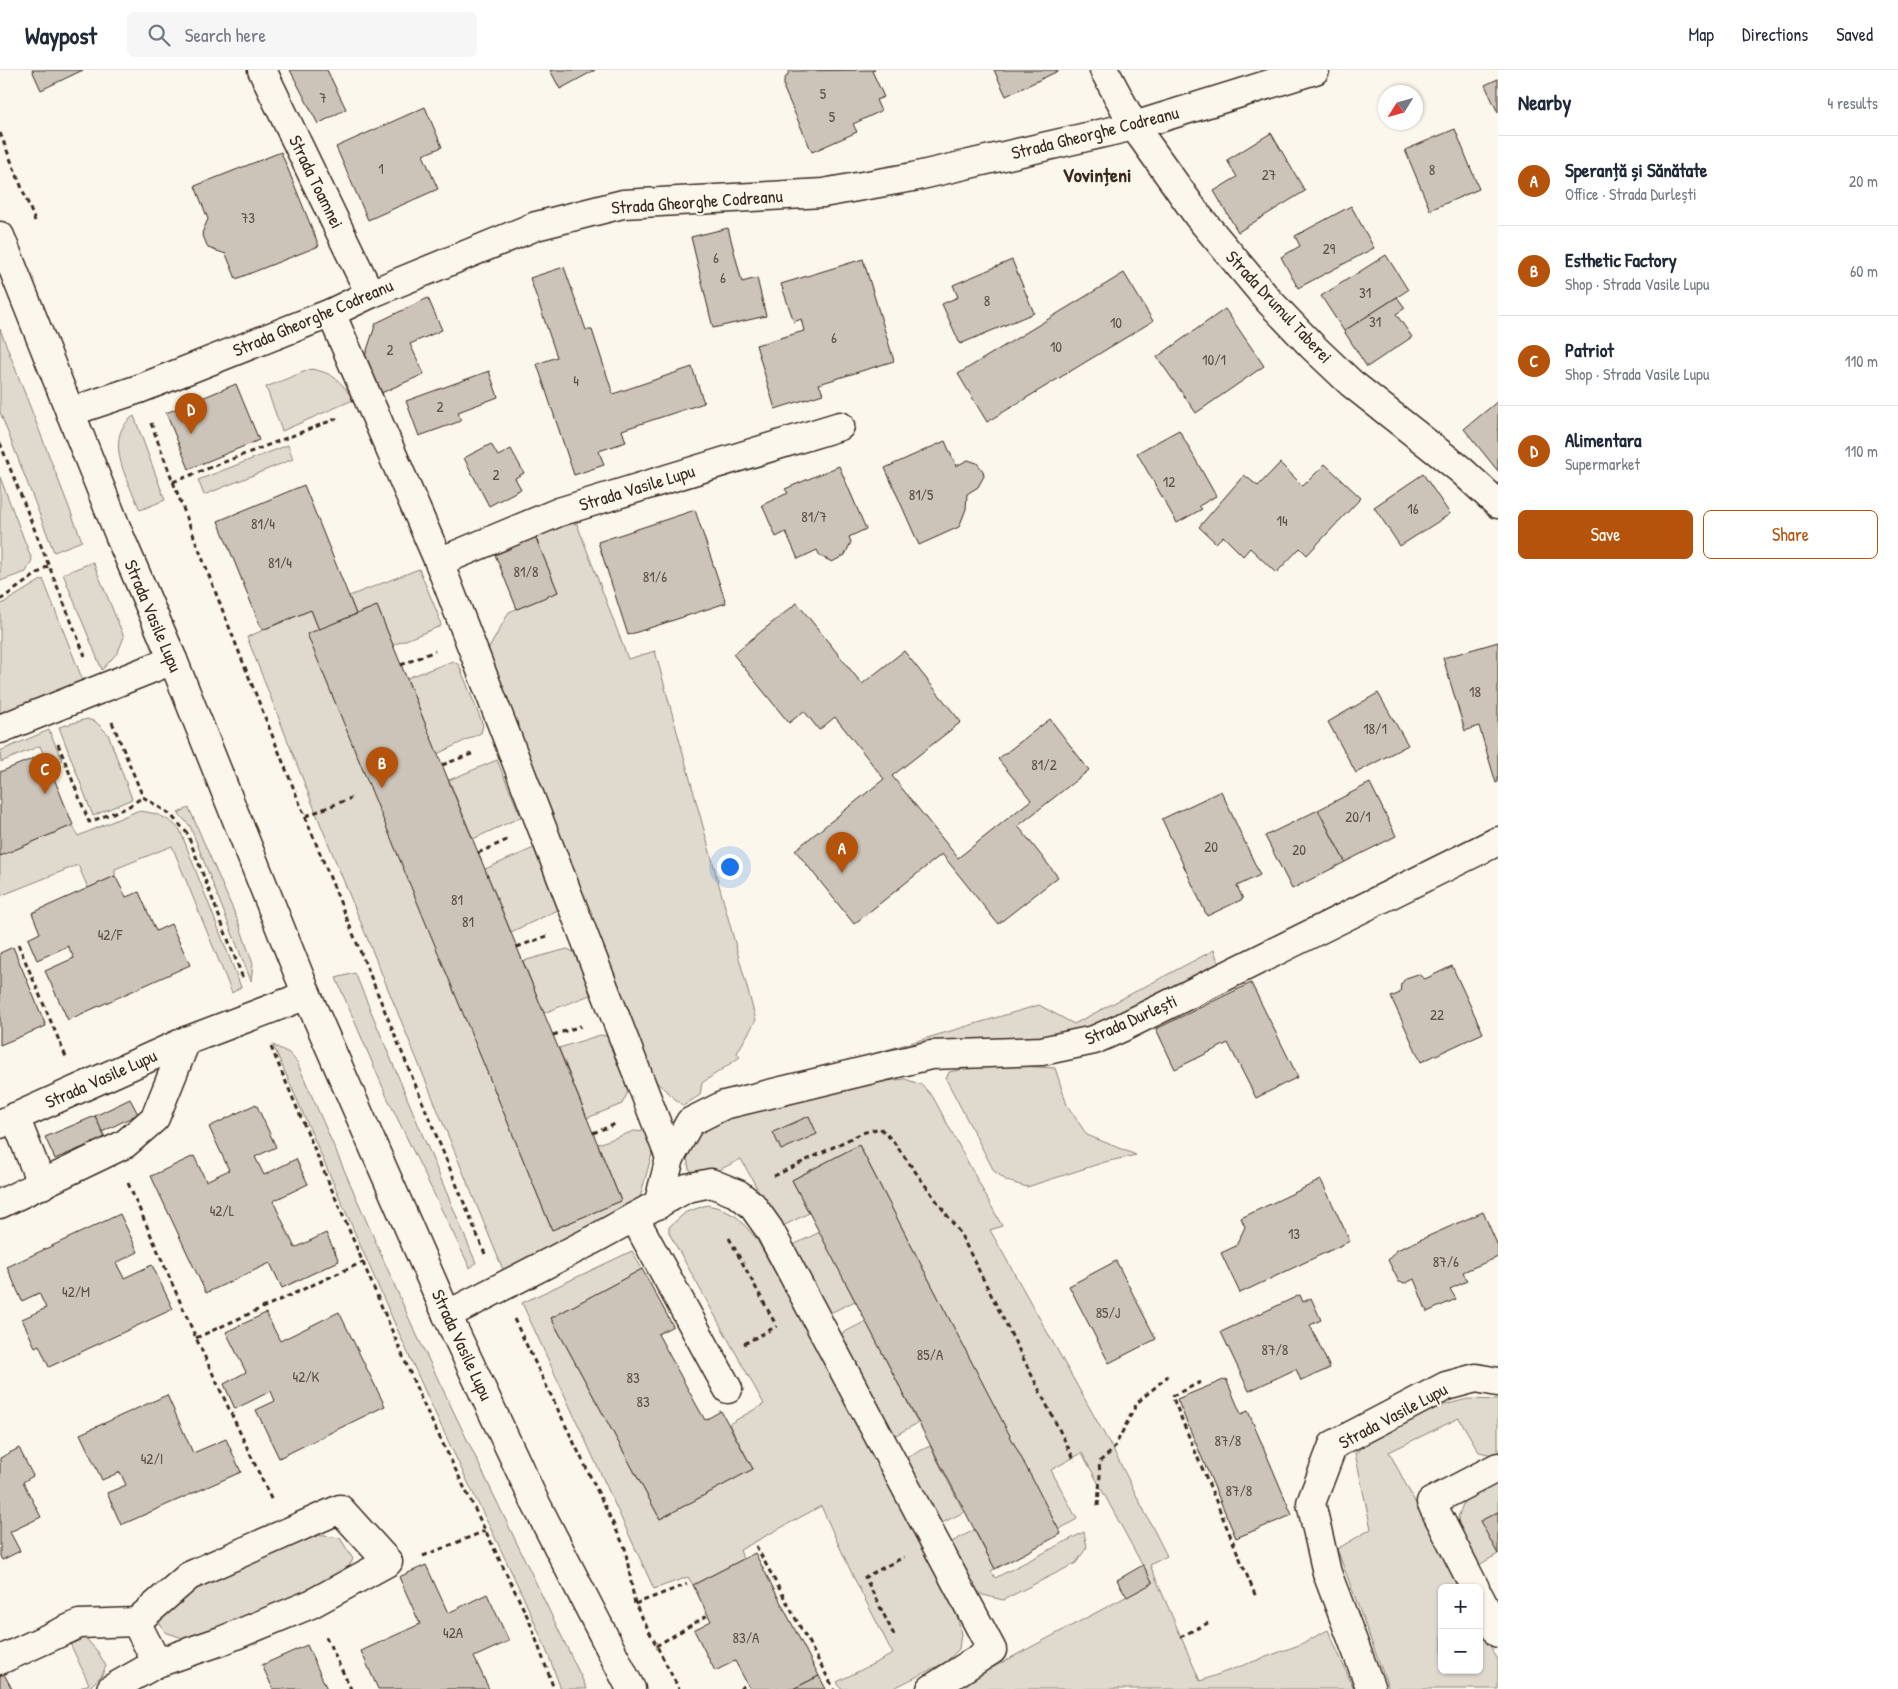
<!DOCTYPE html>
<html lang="en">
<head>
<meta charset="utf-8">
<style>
  body { margin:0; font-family:"Patrick Hand",sans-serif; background:#f6f6f7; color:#1f2937 }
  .controls { position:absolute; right:15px; bottom:15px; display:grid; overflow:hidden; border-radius:8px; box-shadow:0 1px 4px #0004 }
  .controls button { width:45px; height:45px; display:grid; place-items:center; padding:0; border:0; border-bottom:1px solid #e0e1e3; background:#fff; color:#1f2937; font:25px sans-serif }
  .compass { position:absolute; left:1378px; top:15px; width:45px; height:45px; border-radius:50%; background:#fff; box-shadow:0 1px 4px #0004; rotate:233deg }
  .you { position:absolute; left:729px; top:796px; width:18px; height:18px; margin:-12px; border:4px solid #fff; border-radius:50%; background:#1a73e8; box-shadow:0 0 0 8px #1a73e833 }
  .badge { display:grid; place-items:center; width:32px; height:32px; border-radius:50%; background:#b45309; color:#fff; font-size:16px; font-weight:700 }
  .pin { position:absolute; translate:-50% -41px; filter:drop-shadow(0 1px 2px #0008) }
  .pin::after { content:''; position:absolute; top:26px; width:18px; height:15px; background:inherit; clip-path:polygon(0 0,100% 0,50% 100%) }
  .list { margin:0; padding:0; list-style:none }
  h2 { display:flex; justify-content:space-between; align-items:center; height:65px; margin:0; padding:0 20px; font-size:21px }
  h2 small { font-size:16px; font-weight:400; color:#747a83 }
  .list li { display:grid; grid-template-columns:32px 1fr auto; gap:15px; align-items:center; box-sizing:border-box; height:90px; padding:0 20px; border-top:1px solid #e0e1e3 }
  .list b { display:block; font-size:19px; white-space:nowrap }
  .list p { margin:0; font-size:16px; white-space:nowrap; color:#747a83 }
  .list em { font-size:16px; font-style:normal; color:#747a83 }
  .actions { display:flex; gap:10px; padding:15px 20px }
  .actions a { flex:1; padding:11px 0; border:1px solid #b45309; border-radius:8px; text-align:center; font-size:18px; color:#b45309 }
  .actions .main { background:#b45309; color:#fff }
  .icon { flex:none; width:28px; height:28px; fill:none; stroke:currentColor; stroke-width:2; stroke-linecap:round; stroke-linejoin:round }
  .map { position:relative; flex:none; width:1498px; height:1619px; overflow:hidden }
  header { display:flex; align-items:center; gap:30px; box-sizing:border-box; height:70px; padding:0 25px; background:#fff; border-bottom:1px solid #e0e1e3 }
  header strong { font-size:24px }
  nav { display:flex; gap:28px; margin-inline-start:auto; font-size:18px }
  .search { width:350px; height:45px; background:#f6f6f7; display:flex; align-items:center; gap:12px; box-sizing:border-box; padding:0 18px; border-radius:8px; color:#747a83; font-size:19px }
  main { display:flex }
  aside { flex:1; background:#fff }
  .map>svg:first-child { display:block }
  .green { fill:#dfd9ce; stroke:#8d8276 }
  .building { fill:#ccc4b9; stroke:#3b2a1e }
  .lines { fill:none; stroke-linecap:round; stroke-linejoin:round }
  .minor-casing { stroke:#3b2a1e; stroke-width:31 }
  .major-casing { stroke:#3b2a1e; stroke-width:31 }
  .path { stroke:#3b2a1e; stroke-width:3; stroke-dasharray:5 4; stroke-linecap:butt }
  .minor { stroke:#fbf7ec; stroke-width:28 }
  .major { stroke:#fbf7ec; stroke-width:28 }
  .labels { text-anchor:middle; stroke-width:4; stroke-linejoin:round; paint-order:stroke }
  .number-label { font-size:15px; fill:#5f5045 }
  .street-label { font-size:18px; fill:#3b2a1e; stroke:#fbf7ec }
  .quarter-label { font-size:20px; font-weight:bold; fill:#3b2a1e; stroke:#fbf7ec }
</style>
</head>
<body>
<header>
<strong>Waypost</strong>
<div class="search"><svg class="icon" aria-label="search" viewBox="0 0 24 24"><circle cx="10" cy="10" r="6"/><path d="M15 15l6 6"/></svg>Search here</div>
<nav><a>Map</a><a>Directions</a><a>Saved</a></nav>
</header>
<main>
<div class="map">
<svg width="1498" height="1619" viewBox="0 0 1498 1619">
  <rect width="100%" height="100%" fill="#fbf7ec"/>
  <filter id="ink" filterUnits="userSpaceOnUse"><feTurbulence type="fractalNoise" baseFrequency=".02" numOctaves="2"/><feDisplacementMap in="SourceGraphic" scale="10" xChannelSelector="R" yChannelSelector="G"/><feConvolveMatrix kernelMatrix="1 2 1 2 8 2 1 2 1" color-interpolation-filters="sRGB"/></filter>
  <g filter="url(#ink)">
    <g class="green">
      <path d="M0 259 82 471 54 482 0 342Z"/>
      <path d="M311 299C334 303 341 311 353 330L282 361 266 317Z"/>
      <path d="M134 346 165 430 140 440C129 413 101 367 134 346Z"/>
      <path d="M288 375 293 389 204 425 198 410Z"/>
      <path d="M0 407 32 490 26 502 0 511Z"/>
      <path d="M566 453 577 454 628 589 655 581 756 950 737 983 740 987 702 1013 700 1025 683 1036 654 1010 483 589 509 542 558 522 535 466Z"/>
      <path d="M93 492 124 567 118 582 102 600 63 504Z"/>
      <path d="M419 499 439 547 441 556 393 575 377 536 356 544 349 526Z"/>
      <path d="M43 509 83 611 0 645V535Z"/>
      <path d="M311 540 319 560 308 564 552 1160 621 1131 598 1074 634 1061 647 1062 652 1077V1084L637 1138 504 1202 320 753 247 567Z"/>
      <path d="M453 591 459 595 483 655 481 663 437 684 407 608Z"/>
      <path d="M87 649 96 652 108 664 132 729 93 746 59 657Z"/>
      <path d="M49 660 62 690 48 695 40 676 1 692 0 681Z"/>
      <path d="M497 690 521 747 473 769 449 710Z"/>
      <path d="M189 738 238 851 253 894 251 911 190 756 178 743Z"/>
      <path d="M137 741C155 742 168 747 180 760L241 917 232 923 172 776 115 799V806L88 818 78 795 0 826V786L73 755 78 766Z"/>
      <path d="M534 778 558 840 511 862 485 799Z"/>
      <path d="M567 879 574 882 584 903 590 925 544 943 523 891Z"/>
      <path d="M1214 880 1220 897 1131 942 1075 962 764 1016 1039 935 1074 954Z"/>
      <path d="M355 903 476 1193 470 1198 387 1027 336 908Z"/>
      <path d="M600 965 607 966 629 1020 622 1034 587 1048 559 978Z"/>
      <path d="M273 975 289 983 297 992 411 1253 587 1619H561C531 1534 488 1456 450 1375 388 1243 332 1108 273 975Z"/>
      <path d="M988 994 1055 998 1067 1035 1087 1065 1136 1085 1105 1092 1027 1117 1007 1111 994 1101 946 1009 949 1002Z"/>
      <path d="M905 1009 922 1015 933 1027 1002 1156 990 1160 1116 1385 1167 1486 1150 1495 1200 1611 1299 1575 1328 1560 1354 1619H952L1152 1513 1082 1383 1051 1400 1077 1449 1058 1460 859 1075 792 1110 809 1143 779 1158 741 1089 711 1104 700 1106 689 1099 687 1088 699 1060 709 1050 765 1036 887 1011Z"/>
      <path d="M707 1135 720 1138 737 1147 756 1168 832 1306 958 1548 961 1564 959 1579 946 1592 892 1619H841L837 1612 893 1584 853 1506 821 1436 740 1480 743 1489 693 1515 688 1507 654 1519 522 1233 632 1181 642 1199 551 1248 660 1449 753 1399 729 1354 764 1334 669 1163V1157L686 1142Z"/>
      <path d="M820 1162 855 1231 826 1245 789 1177Z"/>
      <path d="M866 1251 918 1353 892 1367 837 1266Z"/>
      <path d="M1468 1329 1498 1330V1384L1493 1385 1479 1382 1459 1348 1389 1382 1460 1518H1442V1600H1479V1555L1498 1590V1619H1389L1337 1479 1371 1459 1355 1383C1387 1356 1427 1338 1468 1329Z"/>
      <path d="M930 1376 964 1442 936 1456 902 1390Z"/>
      <path d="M1498 1409V1442L1481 1451 1498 1484 1477 1496 1460 1466 1458 1448 1466 1425Z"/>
      <path d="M974 1460 995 1499 991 1501 995 1508 1084 1462 1087 1477 1076 1493 1003 1530 983 1525 967 1513 946 1475Z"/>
      <path d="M317 1465 340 1468 353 1489 342 1510 191 1571 165 1562 158 1550 190 1517 301 1467Z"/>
      <path d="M83 1565 98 1582 106 1596 102 1605 88 1619H78L89 1614 68 1569Z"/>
    </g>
    <g class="building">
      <path d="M32 0H83L41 20Z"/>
      <path d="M290 0H327L346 39 318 54Z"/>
      <path d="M550 0H595L560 19Z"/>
      <path d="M875 0 872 1 884 27 876 30 881 41 853 54 857 62 812 82 784 19V10L790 1Z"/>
      <path d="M994 0H1058V1L1006 26Z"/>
      <path d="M1498 9V43L1485 15Z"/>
      <path d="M425 37 442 77 423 85 438 119 368 150 336 77Z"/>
      <path d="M1455 59 1479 119 1430 140 1405 80Z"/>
      <path d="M1271 63 1305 121 1238 162 1214 121 1237 107 1227 90Z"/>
      <path d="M281 82 319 176 236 209 226 184 208 178 202 163 208 149 195 116Z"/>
      <path d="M1351 136 1374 178 1298 218 1281 187 1300 176 1295 166Z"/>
      <path d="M728 158 742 212 757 208 766 246 713 258 691 167Z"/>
      <path d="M1386 185 1408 220 1344 261 1321 226Z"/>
      <path d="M863 189 894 291 819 314 823 324 775 339 756 275 804 261 801 249 794 252 781 214Z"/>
      <path d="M1012 190 1034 243 960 274 942 234 958 227 953 215Z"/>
      <path d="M564 197 586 260H592L613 324 692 297 704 333 622 360 626 372 599 381 604 395 574 405 537 294 557 287 530 208Z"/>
      <path d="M1124 203 1153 251 987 352 958 304Z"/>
      <path d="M1397 227 1405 238 1396 244 1412 267 1367 297 1344 261Z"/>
      <path d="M428 228 442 260 410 274 424 304 379 324 365 286 376 253Z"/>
      <path d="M1225 239 1264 296 1196 343 1157 287Z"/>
      <path d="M489 301 498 327 458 342 461 351 419 366 406 331Z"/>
      <path d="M236 314 259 370 189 399 166 343Z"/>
      <path d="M1498 331V401L1464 359Z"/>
      <path d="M1179 360 1216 426 1199 436 1202 439 1177 453 1137 383Z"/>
      <path d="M945 371 956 396 968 390 977 393 983 401 984 406 978 417 967 424 966 439 959 457 919 475 885 398Z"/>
      <path d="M491 374 498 386 511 379 524 403 515 408 521 419 489 436 464 388Z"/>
      <path d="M1280 393 1303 416 1325 394 1361 428 1307 485 1300 478 1276 503 1250 478 1243 486 1223 466 1216 473 1199 457 1244 405 1258 416Z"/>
      <path d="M839 396 866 459 849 467 851 472 845 485 832 492 820 486 817 480 798 489 786 462 776 467 762 435 788 423 785 419Z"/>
      <path d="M1423 404 1450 444 1400 476 1374 437Z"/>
      <path d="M304 415 356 544 319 560 311 540 262 560 218 451Z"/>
      <path d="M695 440 726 533 628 565 598 472Z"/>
      <path d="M535 466 558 522 517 539 494 482Z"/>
      <path d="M797 533 862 614 904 581 961 652 892 706 958 788 1031 730 998 689 1050 649 1089 700 1018 756 1058 807 998 854 942 784 854 854 795 780 884 709 835 647 819 660 804 641 789 653 733 584Z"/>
      <path d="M377 536 621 1131 552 1160 307 564Z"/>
      <path d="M1498 572V712L1496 713 1479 656 1465 661 1443 588Z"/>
      <path d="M1378 623 1408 675 1356 703 1328 652Z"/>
      <path d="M44 684 73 755 0 786V702Z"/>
      <path d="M1370 713 1396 766 1345 792 1318 740Z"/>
      <path d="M1221 721 1260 805 1237 816 1243 829 1207 846 1162 749Z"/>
      <path d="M1318 740 1345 792 1292 819 1265 766Z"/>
      <path d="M115 806 126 827 139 822 156 861 171 854 190 895 68 950 45 901 74 888 68 876 37 890 28 869 40 863 32 843Z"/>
      <path d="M13 877 46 956 0 975V883Z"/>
      <path d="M1452 896 1483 963 1421 992 1391 927 1400 923 1401 914 1406 908 1418 904 1425 909Z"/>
      <path d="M1251 913 1298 1007 1256 1028 1228 973 1175 999 1156 959Z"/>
      <path d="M130 1029 138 1044 102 1062 95 1046Z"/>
      <path d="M256 1034 276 1077 255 1087 264 1105 296 1089 308 1114 273 1131 295 1178 326 1163 339 1191 282 1218 270 1193 206 1223 151 1106 194 1086 206 1111 229 1100 209 1057Z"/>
      <path d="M95 1046 105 1068 55 1089 45 1067Z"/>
      <path d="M809 1046 817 1064 781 1080 773 1062Z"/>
      <path d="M859 1075 1061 1464 995 1499 792 1110Z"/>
      <path d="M1321 1110 1350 1171 1240 1223 1221 1183 1236 1176 1245 1157 1241 1148Z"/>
      <path d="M1483 1142 1498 1176V1187L1463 1202 1467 1211 1450 1219 1456 1229 1427 1242 1414 1209 1406 1213 1399 1212 1388 1190 1397 1180Z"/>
      <path d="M120 1144 138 1182 116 1193 124 1208 152 1195 173 1239 49 1297 39 1275 35 1277 22 1249 46 1238 39 1223 22 1231 7 1197Z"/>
      <path d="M1116 1191 1156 1269 1109 1293 1069 1216Z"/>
      <path d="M642 1199 673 1256 658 1264 697 1336 705 1350 721 1341 753 1399 660 1449 551 1248Z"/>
      <path d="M1300 1225 1303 1232 1311 1228 1321 1250 1310 1255 1330 1298 1301 1311 1296 1299 1249 1321 1221 1262Z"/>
      <path d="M339 1242 385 1336 279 1388 256 1340 275 1331 271 1321 235 1339 224 1314 246 1302 226 1262 266 1243 280 1271Z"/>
      <path d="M1226 1309 1241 1344 1248 1341 1292 1445 1236 1468 1177 1329Z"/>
      <path d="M167 1325 193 1383 226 1369 241 1402 121 1455 107 1423 126 1415 120 1402 102 1410 80 1364Z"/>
      <path d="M19 1378 33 1406 23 1412 41 1447 10 1462 20 1481 2 1490 0 1486V1388Z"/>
      <path d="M1498 1442V1484L1480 1451Z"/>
      <path d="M755 1483 819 1606 793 1619H750L735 1591 715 1601 694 1560 711 1551 693 1515Z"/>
      <path d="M426 1495 448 1543 487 1524 509 1571 474 1587 489 1619H378L361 1581 420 1554 399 1507Z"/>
      <path d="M1143 1495 1153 1513 1127 1527 1117 1510Z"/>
      <path d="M307 1575 327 1619H273L262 1595Z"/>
      <path d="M4 1604 12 1619H0V1606Z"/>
      <path d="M819 1606 826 1619H793Z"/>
    </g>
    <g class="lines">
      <g class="minor-casing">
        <g id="minor">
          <path d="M262 0 370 224"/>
          <path d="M1104 0 1134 56 1198 146 1269 231 1313 277 1351 313 1461 400 1498 434"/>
          <path d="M331 243 439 492 670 1088 658 1135"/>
          <path d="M70 342 139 319 331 243 370 224 536 156 623 134 823 123 913 107 1134 56 1315 0"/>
          <path d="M439 492 559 442 840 356"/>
          <path d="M0 659 173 590"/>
          <path d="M15 1047 42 1115"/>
          <path d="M0 1054 186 971 307 925"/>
          <path d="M670 1088 690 1052 724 1035 931 985 1042 981 1094 970 1121 958 1498 771"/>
          <path d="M0 1134 125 1074 155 1048 186 971"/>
          <path d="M634 1147 728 1319"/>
          <path d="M447 1245 587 1173 687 1118 711 1113 738 1124 752 1135 769 1159 992 1580 931 1619"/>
          <path d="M1475 1518 1431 1432 1498 1397"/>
          <path d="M1479 1526 1498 1563"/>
          <path d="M136 1552 157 1593"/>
          <path d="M0 1590 79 1554 136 1552 189 1506 340 1439 388 1492 311 1534 221 1571 157 1593 111 1619"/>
          <path d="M1371 1619 1327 1503 1311 1433 1333 1375 1446 1316 1476 1308 1498 1312"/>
        </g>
      </g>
      <g class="major-casing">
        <path id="major" d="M0 166 120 467 173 590 307 925 447 1245 533 1428 631 1619"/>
      </g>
      <g class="path">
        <path d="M0 63 35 151"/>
        <path d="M151 353C255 633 372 908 485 1184"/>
        <path d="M0 373 85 586"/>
        <path d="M173 412 338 348"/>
        <path d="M0 530 48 496"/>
        <path d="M401 595 435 581"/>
        <path d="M112 652 143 727 170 744 187 763 244 911"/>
        <path d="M58 674 89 752 126 738 143 727"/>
        <path d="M442 695 474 683"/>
        <path d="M306 746 351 728"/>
        <path d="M478 783 507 770"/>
        <path d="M18 874 66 987"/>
        <path d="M517 877 547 866"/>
        <path d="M553 965 581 956"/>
        <path d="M271 977 422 1331 529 1550 554 1619"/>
        <path d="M593 1063 618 1053"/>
        <path d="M774 1106 862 1063 880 1058 893 1071 960 1163 1075 1391"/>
        <path d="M128 1113 196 1268 272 1431"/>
        <path d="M729 1168 776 1255"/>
        <path d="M514 1249 625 1478 635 1534 679 1619"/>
        <path d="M196 1268 363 1192"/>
        <path d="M744 1274 777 1256"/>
        <path d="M1201 1312 1172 1326 1256 1527"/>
        <path d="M1098 1436 1100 1405 1099 1392 1113 1380 1137 1333 1168 1306"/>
        <path d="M756 1476 834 1619"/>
        <path d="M423 1486 485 1461"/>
        <path d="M635 1534 687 1514"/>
        <path d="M894 1565 865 1507 904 1487"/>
        <path d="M326 1567 351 1619"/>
        <path d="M1180 1567 1208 1553"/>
        <path d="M656 1576 708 1545"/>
        <path d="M740 1619 747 1614"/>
      </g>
      <use href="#minor" class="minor"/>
      <use href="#major" class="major"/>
    </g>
  </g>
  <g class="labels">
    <g class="number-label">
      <text x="823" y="29">5</text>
      <text x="323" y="33">7</text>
      <text x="832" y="52">5</text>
      <text x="381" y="104">1</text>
      <text x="1432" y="105">8</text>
      <text x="1269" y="110">27</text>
      <text x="248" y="153">73</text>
      <text x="1329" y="184">29</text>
      <text x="716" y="193">6</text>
      <text x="723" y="213">6</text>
      <text x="1365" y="228">31</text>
      <text x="987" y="236">8</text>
      <text x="1375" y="257">31</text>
      <text x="1116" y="258">10</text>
      <text x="834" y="273">6</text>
      <text x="1056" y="282">10</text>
      <text x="390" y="285">2</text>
      <text x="1214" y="295">10/1</text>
      <text x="576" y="316">4</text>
      <text x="440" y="342">2</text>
      <text x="496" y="410">2</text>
      <text x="1169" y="417">12</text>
      <text x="921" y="430">81/5</text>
      <text x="1413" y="444">16</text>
      <text x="814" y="452">81/7</text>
      <text x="1282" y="456">14</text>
      <text x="263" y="459">81/4</text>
      <text x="280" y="498">81/4</text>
      <text x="526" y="507">81/8</text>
      <text x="655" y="512">81/6</text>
      <text x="1475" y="627">18</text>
      <text x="1375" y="664">18/1</text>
      <text x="1044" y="700">81/2</text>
      <text x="1358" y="752">20/1</text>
      <text x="1211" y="782">20</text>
      <text x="1299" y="785">20</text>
      <text x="457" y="835">81</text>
      <text x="468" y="857">81</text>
      <text x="110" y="870">42/F</text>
      <text x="1437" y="950">22</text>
      <text x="222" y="1146">42/L</text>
      <text x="1294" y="1169">13</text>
      <text x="1446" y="1197">87/6</text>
      <text x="76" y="1227">42/M</text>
      <text x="1108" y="1248">85/J</text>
      <text x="1275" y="1285">87/8</text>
      <text x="930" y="1290">85/A</text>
      <text x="306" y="1312">42/K</text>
      <text x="633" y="1313">83</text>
      <text x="643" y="1337">83</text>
      <text x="1228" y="1376">87/8</text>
      <text x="152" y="1394">42/I</text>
      <text x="1239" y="1426">87/8</text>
      <text x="453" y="1568">42A</text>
      <text x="746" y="1573">83/A</text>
    </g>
    <g class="street-label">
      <text transform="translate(1095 63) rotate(-14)" y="6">Strada Gheorghe Codreanu</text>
      <text transform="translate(316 112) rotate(64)" y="6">Strada Toamnei</text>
      <text transform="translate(697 132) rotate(-4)" y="6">Strada Gheorghe Codreanu</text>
      <text transform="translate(1279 237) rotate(47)" y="6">Strada Drumul Taberei</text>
      <text transform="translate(313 248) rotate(-23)" y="6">Strada Gheorghe Codreanu</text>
      <text transform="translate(637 418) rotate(-17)" y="6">Strada Vasile Lupu</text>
      <text transform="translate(153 546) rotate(67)" y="6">Strada Vasile Lupu</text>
      <text transform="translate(1131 950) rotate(-24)" y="6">Strada Durlești</text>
      <text transform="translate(101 1009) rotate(-24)" y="6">Strada Vasile Lupu</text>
      <text transform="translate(462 1275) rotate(65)" y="6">Strada Vasile Lupu</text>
      <text transform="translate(1393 1346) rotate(-28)" y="6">Strada Vasile Lupu</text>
    </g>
    <g class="quarter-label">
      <text x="1097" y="112">Vovințeni</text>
    </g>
  </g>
</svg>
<div class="controls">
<button>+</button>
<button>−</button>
</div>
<svg class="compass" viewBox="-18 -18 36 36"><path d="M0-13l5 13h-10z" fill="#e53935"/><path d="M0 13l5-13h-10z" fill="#747a83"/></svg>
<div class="you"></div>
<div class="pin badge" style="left:842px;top:803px">A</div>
<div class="pin badge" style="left:382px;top:718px">B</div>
<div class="pin badge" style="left:45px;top:724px">C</div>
<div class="pin badge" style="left:191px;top:364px">D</div>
</div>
<aside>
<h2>Nearby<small>4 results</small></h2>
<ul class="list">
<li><span class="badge">A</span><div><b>Speranță și Sănătate</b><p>Office · Strada Durlești</p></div><em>20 m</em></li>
<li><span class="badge">B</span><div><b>Esthetic Factory</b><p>Shop · Strada Vasile Lupu</p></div><em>60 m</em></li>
<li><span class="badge">C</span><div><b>Patriot</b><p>Shop · Strada Vasile Lupu</p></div><em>110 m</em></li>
<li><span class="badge">D</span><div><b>Alimentara</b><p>Supermarket</p></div><em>110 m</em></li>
</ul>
<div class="actions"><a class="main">Save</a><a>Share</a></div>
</aside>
</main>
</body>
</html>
